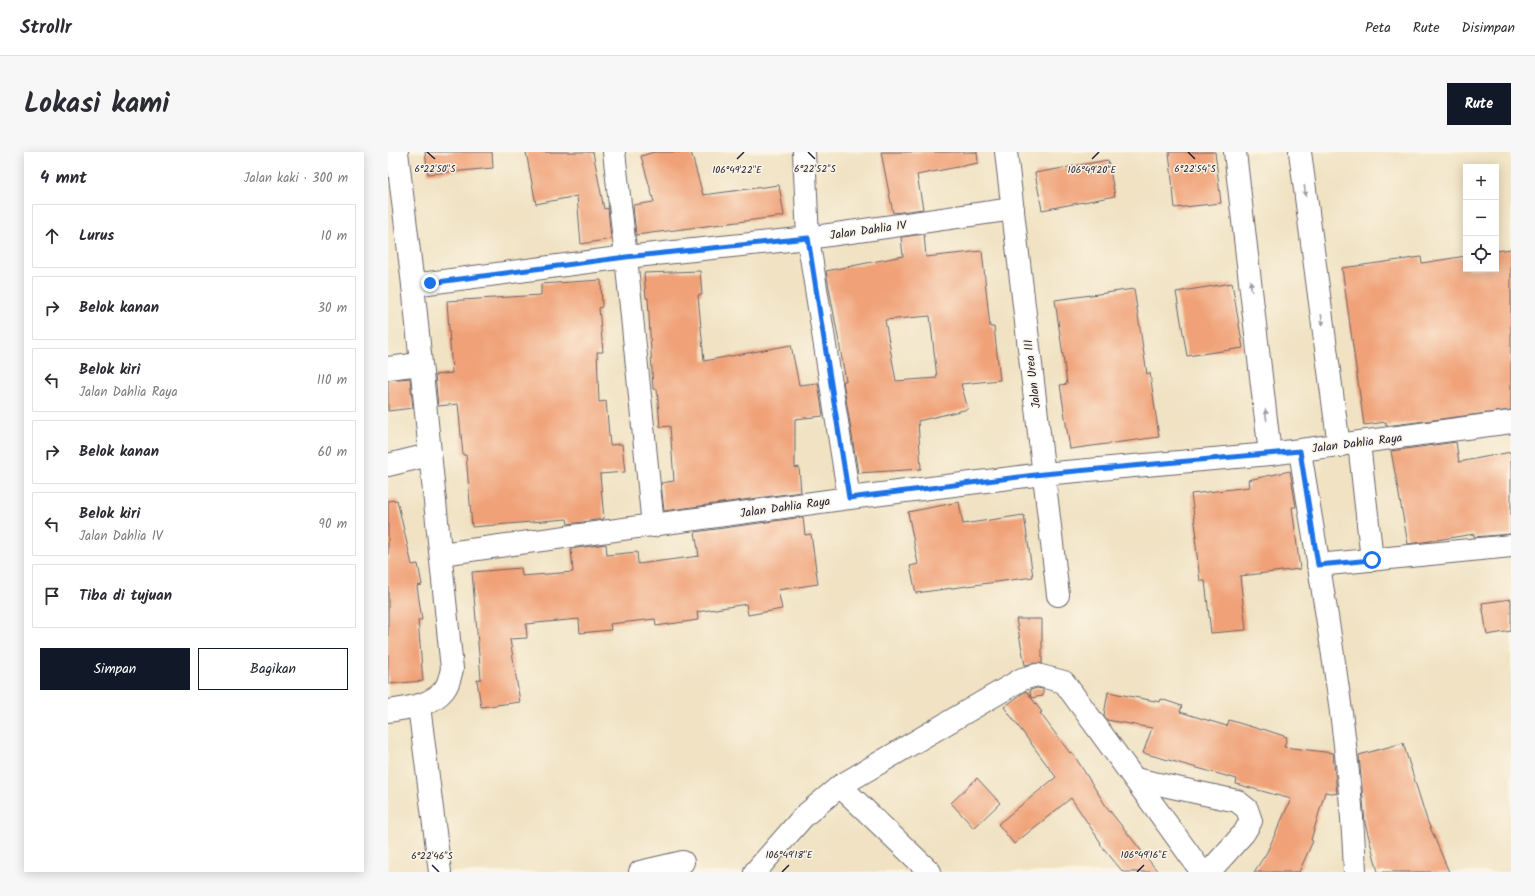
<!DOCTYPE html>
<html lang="id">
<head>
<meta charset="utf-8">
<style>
  body { margin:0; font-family:Kalam,sans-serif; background:#f7f7f7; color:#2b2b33 }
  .controls { position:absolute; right:12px; top:12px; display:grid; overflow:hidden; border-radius:0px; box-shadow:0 2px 10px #0003 }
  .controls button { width:36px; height:36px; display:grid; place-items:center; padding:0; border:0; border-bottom:1px solid #e1e1e2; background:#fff; color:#2b2b33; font:20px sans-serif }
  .stop { position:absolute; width:12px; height:12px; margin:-9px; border:3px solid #1a73e8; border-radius:50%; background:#fff }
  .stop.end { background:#1a73e8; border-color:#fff; box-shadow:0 1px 4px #0008 }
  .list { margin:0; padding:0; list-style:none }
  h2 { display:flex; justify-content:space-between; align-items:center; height:52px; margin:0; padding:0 16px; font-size:17px }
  h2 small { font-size:13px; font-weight:400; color:#7c7c81 }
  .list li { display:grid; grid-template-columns:26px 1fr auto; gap:12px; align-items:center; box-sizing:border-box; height:64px; margin:0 8px 8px; padding:0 8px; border:1px solid #e1e1e2; border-radius:0px }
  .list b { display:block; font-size:15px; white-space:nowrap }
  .list p { margin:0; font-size:13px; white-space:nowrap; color:#7c7c81 }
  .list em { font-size:13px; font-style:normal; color:#7c7c81 }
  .actions { display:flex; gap:8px; padding:12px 16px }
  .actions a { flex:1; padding:9px 0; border:1px solid #111827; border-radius:0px; text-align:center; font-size:14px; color:#111827 }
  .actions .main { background:#111827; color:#fff }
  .icon { flex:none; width:22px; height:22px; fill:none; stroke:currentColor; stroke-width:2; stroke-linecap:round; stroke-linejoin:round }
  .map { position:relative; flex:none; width:1123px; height:720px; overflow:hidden; border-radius:0px }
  header { display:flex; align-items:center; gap:24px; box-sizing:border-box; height:56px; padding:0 20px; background:#fff; border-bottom:1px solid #e1e1e2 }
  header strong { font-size:19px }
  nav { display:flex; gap:22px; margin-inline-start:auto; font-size:14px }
  .intro { display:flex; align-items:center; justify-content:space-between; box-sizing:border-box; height:96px; padding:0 24px }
  h1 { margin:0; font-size:28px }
  .button { padding:10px 18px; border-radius:0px; background:#111827; color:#fff; font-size:14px; font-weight:700 }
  main { display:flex; gap:24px; padding:0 24px }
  aside { flex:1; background:#fff; border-radius:0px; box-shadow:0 2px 10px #0003 }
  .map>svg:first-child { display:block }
  .building { fill:#f0a177; fill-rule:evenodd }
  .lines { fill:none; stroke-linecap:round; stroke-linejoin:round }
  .minor-casing { stroke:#6a656b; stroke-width:24 }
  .minor { stroke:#fff; stroke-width:22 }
  .oneway { fill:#9c9ca7 }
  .route { stroke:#1a73e8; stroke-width:5 }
  .ticks { fill:none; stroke:#22223b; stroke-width:1.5 }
  .labels { text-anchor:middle; stroke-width:3; stroke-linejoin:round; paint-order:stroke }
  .street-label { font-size:12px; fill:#22223b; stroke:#fcf5e5 }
  .ticks-label { font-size:10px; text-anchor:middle; fill:#22223b; stroke:#fcf5e5; stroke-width:3; stroke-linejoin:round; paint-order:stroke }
</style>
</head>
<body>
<header>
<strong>Strollr</strong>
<nav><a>Peta</a><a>Rute</a><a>Disimpan</a></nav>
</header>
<div class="intro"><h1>Lokasi kami</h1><a class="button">Rute</a></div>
<main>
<aside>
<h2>4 mnt<small>Jalan kaki · 300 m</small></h2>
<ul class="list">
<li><svg class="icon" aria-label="ahead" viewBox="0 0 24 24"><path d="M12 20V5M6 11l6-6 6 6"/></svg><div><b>Lurus</b></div><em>10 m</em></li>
<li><svg class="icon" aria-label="right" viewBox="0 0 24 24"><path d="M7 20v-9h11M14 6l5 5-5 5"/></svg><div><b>Belok kanan</b></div><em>30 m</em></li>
<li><svg class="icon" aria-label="left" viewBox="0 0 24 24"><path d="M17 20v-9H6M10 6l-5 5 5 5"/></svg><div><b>Belok kiri</b><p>Jalan Dahlia Raya</p></div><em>110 m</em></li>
<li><svg class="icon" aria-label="right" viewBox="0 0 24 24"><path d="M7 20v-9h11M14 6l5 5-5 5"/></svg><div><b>Belok kanan</b></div><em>60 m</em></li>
<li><svg class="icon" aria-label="left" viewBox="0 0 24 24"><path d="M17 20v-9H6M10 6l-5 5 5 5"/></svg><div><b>Belok kiri</b><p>Jalan Dahlia IV</p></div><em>90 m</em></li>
<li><svg class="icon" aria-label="arrive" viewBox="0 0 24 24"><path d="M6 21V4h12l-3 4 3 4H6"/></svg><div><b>Tiba di tujuan</b></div></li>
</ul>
<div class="actions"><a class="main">Simpan</a><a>Bagikan</a></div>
</aside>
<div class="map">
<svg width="1123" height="720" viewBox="0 0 1123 720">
  <rect width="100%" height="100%" fill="#fcf5e5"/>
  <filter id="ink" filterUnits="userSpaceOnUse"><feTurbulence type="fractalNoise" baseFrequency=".025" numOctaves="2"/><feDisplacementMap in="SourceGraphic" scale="8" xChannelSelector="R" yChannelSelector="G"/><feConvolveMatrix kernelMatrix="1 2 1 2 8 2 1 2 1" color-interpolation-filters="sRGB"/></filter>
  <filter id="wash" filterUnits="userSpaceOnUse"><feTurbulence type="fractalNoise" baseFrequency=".012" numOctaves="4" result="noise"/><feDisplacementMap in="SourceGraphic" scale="16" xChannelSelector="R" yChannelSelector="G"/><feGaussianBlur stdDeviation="0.9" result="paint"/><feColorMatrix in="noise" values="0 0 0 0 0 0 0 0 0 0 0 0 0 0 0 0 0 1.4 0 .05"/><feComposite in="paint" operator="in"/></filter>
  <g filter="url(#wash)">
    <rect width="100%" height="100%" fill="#f0e2c3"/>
    <g id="blocks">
      <g class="building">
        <path d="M37 0H104L105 16 40 22Z"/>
        <path d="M138 0H205L216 57 220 56 223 87 193 92 189 44 148 52Z"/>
        <path d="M266 0H303L315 43 391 33 396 64 248 83 245 53 266 50 253 4Z"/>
        <path d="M493 0H589L590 11 529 23 535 57 505 61Z"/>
        <path d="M781 0H827L833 51 787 56Z"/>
        <path d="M720 8 727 44 654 58 647 21Z"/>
        <path d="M536 82 538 105 594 99 602 175H606L612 228 573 232 580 257 530 269 533 317 470 321 455 229H458L438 119 515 104 513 85ZM542 164 549 226 508 229 497 168Z"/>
        <path d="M1123 97V258L998 274V270L976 273 954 116 1033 105 1034 111 1078 104V117H1108V99Z"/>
        <path d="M312 119 314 143H310L316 209 403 193 411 233 430 231 435 264 407 267V316L411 315 413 340 276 359 273 331 286 329 282 274 272 275 269 237H265L260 146H258L256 121Z"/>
        <path d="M213 128 214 155 211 156 215 200H209L211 250 218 249 222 293 234 292 237 320 212 322 216 367 180 372 179 367 84 375 78 303H75L70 252 50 254 47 223 64 221 59 149 153 143V132Z"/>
        <path d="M844 131 855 196 799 204 788 140Z"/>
        <path d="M746 137 759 222 762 221 771 285 682 297 672 233 679 232 667 148Z"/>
        <path d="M22 226 25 256 0 259V228Z"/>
        <path d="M1068 290 1071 310 1123 300V382L1086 385V382L1042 389 1020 392 1003 299Z"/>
        <path d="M902 319 908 355H904L912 417 852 424 858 478 823 481 817 429H812L807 385H809L803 342 861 335 860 328Z"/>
        <path d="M9 348 24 413 30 412 34 433 29 434 34 468H30L35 529 0 532V349Z"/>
        <path d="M571 350 575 372 636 363 645 425 528 441 522 414 530 412 520 360Z"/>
        <path d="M415 365 417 383 423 382 430 432 390 438 394 457 360 463 358 452 309 460 310 468 268 474 267 467 222 472 223 478 192 481 191 467 138 472 139 486 122 487 132 550 93 555 89 528 93 527 84 420 133 416 134 424 185 420 183 397 218 392 219 403 249 400 250 412 311 404 307 380Z"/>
        <path d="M1123 447V479L1099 483 1094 451Z"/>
        <path d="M628 467H654V512L646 511 637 513Z"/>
        <path d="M649 536 655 537V544L643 546 642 538Z"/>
        <path d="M638 539 654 560 652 561 682 601 684 600 718 654 770 720H735L712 692 713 691 683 646 626 692 610 672 668 625 616 555Z"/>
        <path d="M720 540 772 550 773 547 794 554 792 560 839 574 841 568 874 578 875 577 899 585 896 595 945 601 949 642 937 640 923 688 925 689 911 720H866L879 700 903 647 848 632 849 627 755 601 764 576 719 568 716 563Z"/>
        <path d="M1015 591 1039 668 1061 720H990L977 671 971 603Z"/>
        <path d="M589 626 612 651 586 676 563 651Z"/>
      </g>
    </g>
  </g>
  <g filter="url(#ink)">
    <use href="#blocks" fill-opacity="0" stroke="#6a656b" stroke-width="1"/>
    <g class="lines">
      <g class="minor-casing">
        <g id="minor">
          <path d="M226 0 238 105 265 374"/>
          <path d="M416 0 420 86 461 346"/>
          <path d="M618 0 670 443"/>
          <path d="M847 0 882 302"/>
          <path d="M912 0 951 294"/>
          <path d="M25 133 238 105 420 86 625 57"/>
          <path d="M0 216 32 212"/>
          <path d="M971 291 984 408"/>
          <path d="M912 299C934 438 962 579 967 720"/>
          <path d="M0 313 41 303"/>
          <path d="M53 402 461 346 655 322 882 302 1123 270"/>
          <path d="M930 413 1123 394"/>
          <path d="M31 554 52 720"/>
          <path d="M0 559C19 556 43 554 56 538 61 532 62 525 64 517L25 133 9 0"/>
          <path d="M747 627 849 649 859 657 863 669 856 681 821 720"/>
          <path d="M452 634 542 720"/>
          <path d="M252 720 295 710"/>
          <path d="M367 720 416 664 452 634 634 527 649 523 676 530 814 720"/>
        </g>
      </g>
      <use href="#minor" class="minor"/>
    </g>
    <defs><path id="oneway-solid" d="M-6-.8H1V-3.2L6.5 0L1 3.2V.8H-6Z"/></defs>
    <g class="oneway">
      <use href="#oneway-solid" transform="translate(917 39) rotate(83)"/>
      <use href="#oneway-solid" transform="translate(863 134) rotate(-97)"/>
      <use href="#oneway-solid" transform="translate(934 168) rotate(83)"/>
      <use href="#oneway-solid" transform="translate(878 263) rotate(-97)"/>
    </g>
  </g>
  <g class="lines" filter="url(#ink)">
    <path class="route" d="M42 131 238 105 420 86 461 346 655 322 912 299 930 413 984 408"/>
  </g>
  <path class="ticks" d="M39 0 47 7M420 0 427 7M800 0 807 7M349 7 356 0M704 7 711 0M44 713 51 720M394 720 401 713M749 720 756 713"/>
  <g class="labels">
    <g class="street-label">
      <text transform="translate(480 78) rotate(-8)" y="4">Jalan Dahlia IV</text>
      <text transform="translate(644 222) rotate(-97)" y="4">Jalan Urea III</text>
      <text transform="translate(969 291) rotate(-7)" y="4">Jalan Dahlia Raya</text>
      <text transform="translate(397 355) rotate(-8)" y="4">Jalan Dahlia Raya</text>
    </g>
  </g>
  <g class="ticks-label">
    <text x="47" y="20">6°22'50"S</text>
    <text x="427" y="20">6°22'52"S</text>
    <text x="807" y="20">6°22'54"S</text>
    <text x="349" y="21">106°49'22"E</text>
    <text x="704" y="21">106°49'20"E</text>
    <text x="401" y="706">106°49'18"E</text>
    <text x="756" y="706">106°49'16"E</text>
    <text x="44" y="707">6°22'46"S</text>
  </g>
</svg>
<div class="controls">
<button>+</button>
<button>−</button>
<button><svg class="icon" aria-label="locate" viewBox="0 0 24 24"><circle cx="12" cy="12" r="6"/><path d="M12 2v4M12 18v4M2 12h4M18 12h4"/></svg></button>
</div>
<div class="stop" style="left:984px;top:408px"></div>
<div class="stop end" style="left:42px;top:131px"></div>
</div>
</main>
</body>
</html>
